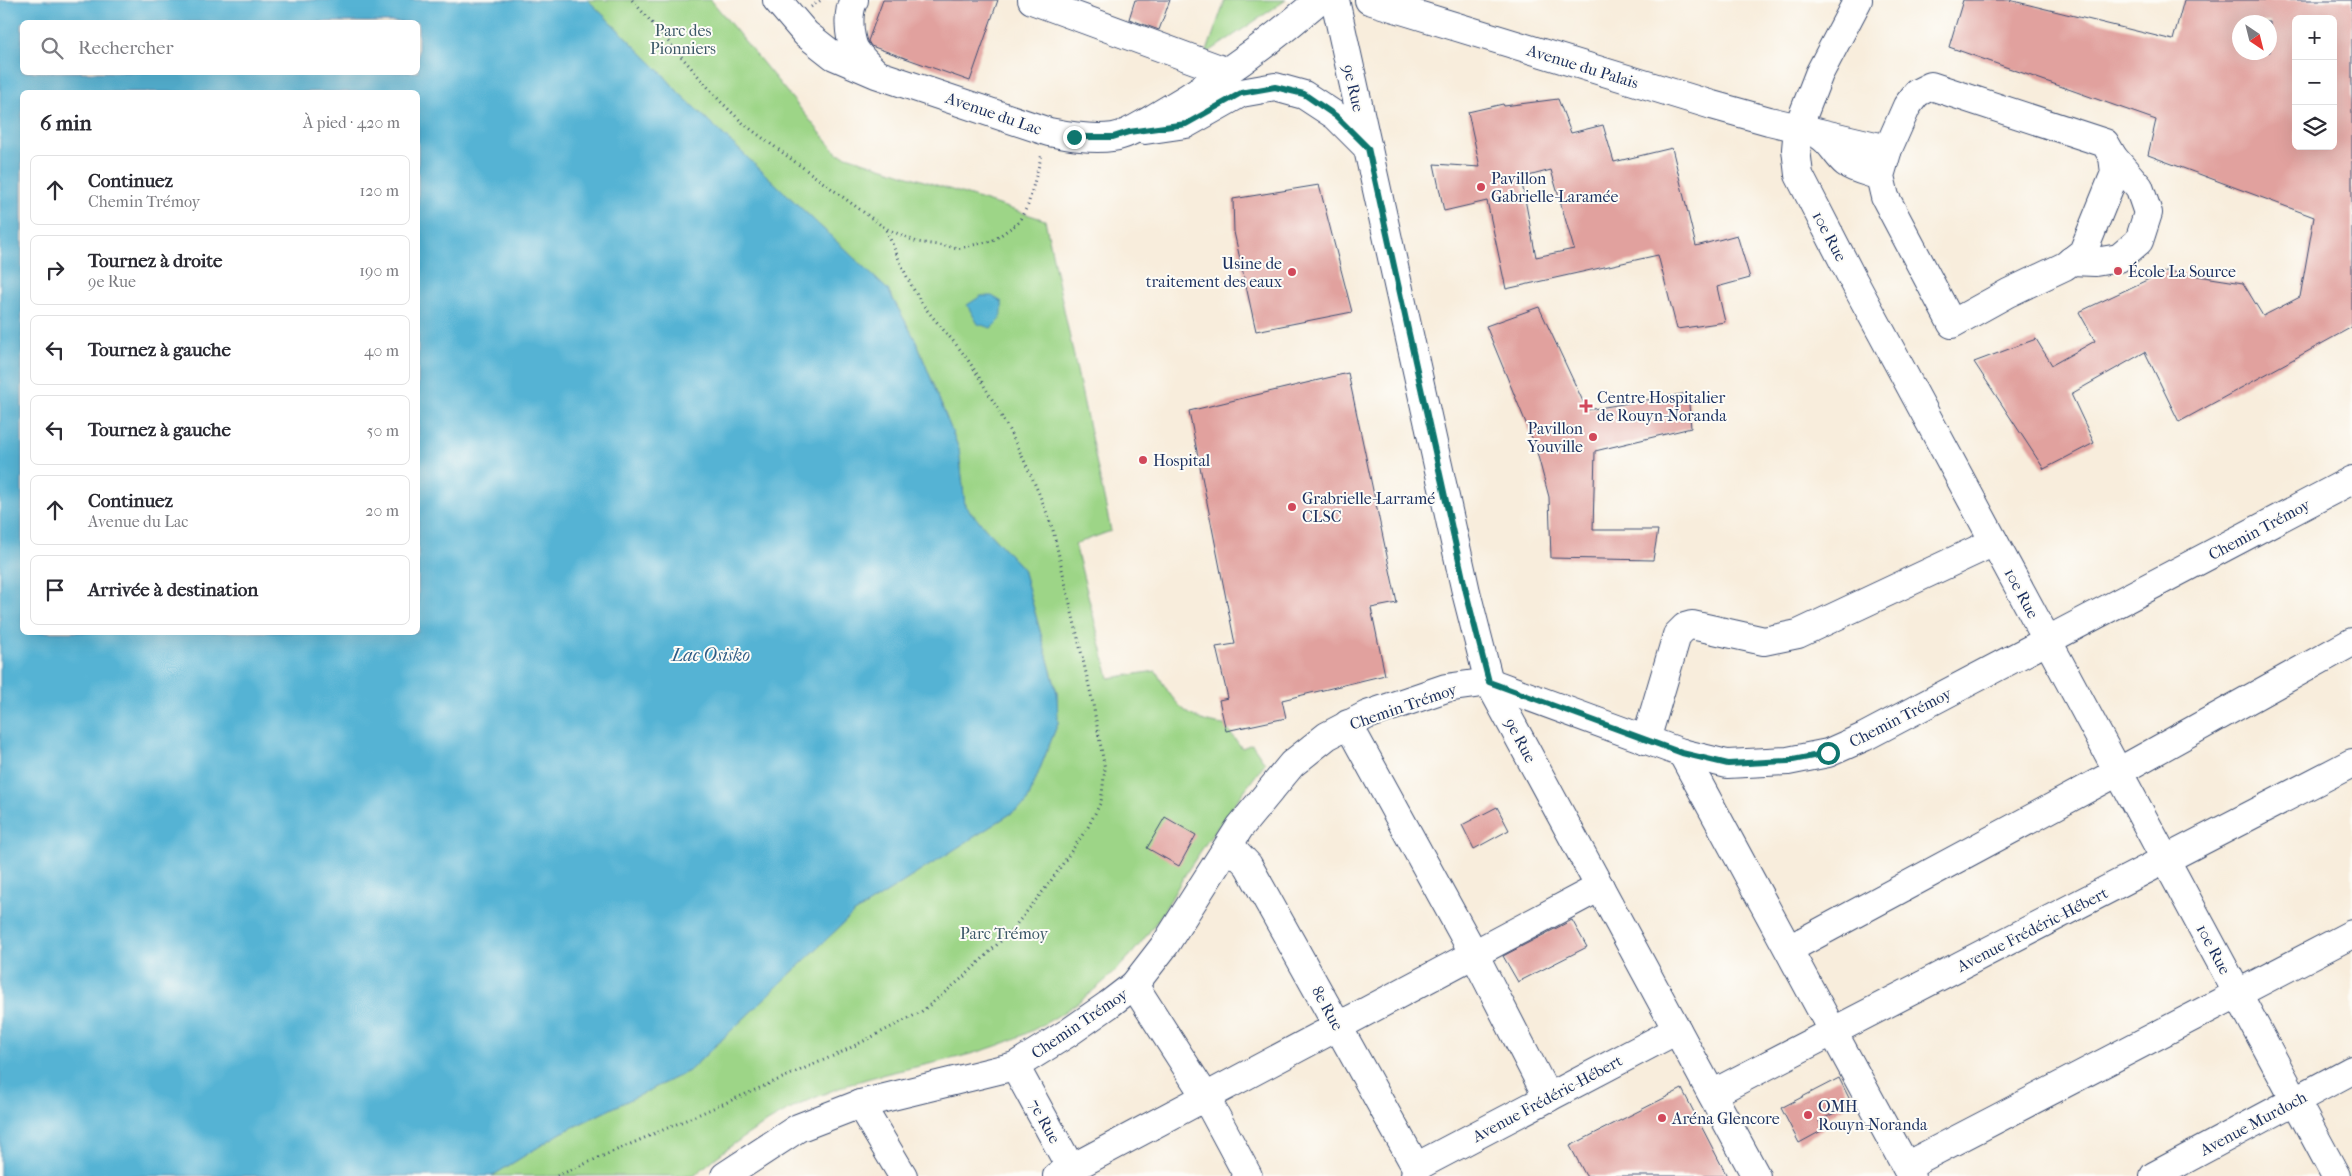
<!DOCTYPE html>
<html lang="fr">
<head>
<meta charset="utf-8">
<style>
  body { margin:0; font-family:"IM FELL French Canon",serif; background:#f2f2f3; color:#2b2b33 }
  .controls { position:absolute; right:15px; top:15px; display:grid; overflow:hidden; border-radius:8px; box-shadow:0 5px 20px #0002 }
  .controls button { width:45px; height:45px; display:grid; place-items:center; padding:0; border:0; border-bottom:1px solid #e1e1e2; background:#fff; color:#2b2b33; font:25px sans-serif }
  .compass { position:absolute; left:2232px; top:15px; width:45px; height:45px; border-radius:50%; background:#fff; box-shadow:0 5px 20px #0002; rotate:145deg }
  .stop { position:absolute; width:15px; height:15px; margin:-11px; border:4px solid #0f766e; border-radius:50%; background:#fff }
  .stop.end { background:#0f766e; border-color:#fff; box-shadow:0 1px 5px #0008 }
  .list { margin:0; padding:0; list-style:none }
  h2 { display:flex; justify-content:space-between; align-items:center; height:65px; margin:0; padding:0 20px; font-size:21px }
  h2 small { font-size:16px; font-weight:400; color:#7c7c81 }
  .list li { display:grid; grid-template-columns:32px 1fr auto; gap:15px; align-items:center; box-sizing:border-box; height:70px; margin:0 10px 10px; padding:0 10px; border:1px solid #e1e1e2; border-radius:8px }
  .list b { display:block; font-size:19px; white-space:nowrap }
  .list p { margin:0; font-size:16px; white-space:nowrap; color:#7c7c81 }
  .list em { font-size:16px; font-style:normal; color:#7c7c81 }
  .icon { flex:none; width:28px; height:28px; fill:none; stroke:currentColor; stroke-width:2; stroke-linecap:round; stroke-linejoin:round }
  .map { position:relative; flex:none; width:2352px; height:1176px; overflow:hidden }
  .search { position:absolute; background:#fff; box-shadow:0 5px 20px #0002; left:20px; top:20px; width:400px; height:55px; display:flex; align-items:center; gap:12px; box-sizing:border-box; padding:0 18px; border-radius:8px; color:#7c7c81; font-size:19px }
  .panel { position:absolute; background:#fff; box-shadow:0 5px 20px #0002; left:20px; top:90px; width:400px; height:545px; border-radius:8px }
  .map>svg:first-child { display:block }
  .green { fill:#9dd587; stroke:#5c8272 }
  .water { fill:#55b3d4; stroke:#387199; fill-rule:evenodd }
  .building { fill:#e1a19e; fill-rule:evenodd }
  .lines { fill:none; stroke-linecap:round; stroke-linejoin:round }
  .minor-casing { stroke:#3c4c71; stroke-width:30 }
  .path { stroke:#3c4c71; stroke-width:3; stroke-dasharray:1 4; stroke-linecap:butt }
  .minor { stroke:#fff; stroke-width:28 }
  .route { stroke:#0f766e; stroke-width:6 }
  .poi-dot { fill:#d1495b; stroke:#fdfcf7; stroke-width:2 }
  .labels { text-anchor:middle; stroke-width:4; stroke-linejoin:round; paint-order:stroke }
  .park-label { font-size:16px; fill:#3c5868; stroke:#fdfcf7 }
  .street-label { font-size:16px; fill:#1b2f5e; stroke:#fdfcf7 }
  .poi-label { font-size:16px; fill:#1b2f5e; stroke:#fdfcf7; text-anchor:start }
  .water-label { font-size:18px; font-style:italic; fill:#2f5d87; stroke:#fdfcf7 }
</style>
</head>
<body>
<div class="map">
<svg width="2352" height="1176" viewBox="0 0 2352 1176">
  <rect width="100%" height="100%" fill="#fdfcf7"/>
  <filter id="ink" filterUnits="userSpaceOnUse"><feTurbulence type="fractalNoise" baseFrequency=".02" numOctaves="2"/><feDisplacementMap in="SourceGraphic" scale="10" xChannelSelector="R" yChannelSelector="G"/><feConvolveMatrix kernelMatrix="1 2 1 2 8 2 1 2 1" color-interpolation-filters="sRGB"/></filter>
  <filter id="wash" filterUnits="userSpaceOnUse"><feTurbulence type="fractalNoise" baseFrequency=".0096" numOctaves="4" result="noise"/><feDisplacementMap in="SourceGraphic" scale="20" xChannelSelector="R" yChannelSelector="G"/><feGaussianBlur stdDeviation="1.12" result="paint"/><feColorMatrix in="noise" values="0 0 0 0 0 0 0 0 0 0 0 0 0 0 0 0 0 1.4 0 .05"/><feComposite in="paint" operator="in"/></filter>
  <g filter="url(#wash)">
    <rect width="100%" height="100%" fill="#f8eddc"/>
    <g class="green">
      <path d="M588 0H711L837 153 1045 220 1111 531 1075 544 1109 678 1156 671C1173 702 1186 721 1224 725L1242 748 1252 744 1265 763C1239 798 1212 833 1188 870 1176 889 1166 910 1152 928 1120 974 1073 1011 1023 1035 975 1058 920 1064 870 1078 803 1097 746 1130 694 1176H492L561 1133 689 1071 853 914 1026 804 1058 723 1057 692 1023 569 965 506 959 449 916 341 888 290 679 93 661 72Z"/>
      <path d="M1225 0H1286L1206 54Z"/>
    </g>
    <g class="water">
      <path d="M0 0H588L661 72 679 93 888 290 916 341 959 449 965 506 1023 569 1057 693 1058 723 1026 804 853 914 689 1071 561 1133 492 1176H0ZM22 22H418V72H22ZM22 92H418V632H22Z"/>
      <path d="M981 296H992L1002 302C1003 315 1001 320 991 328L978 324 967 305Z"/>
    </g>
    <g id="blocks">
      <g class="building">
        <path d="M883 0H998L970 81 871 46 868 41Z"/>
        <path d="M1135 0H1170L1159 30 1129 19Z"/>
        <path d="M1963 0H2009L2173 40 2184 0H2352V327L2179 422 2145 352 2071 394 2094 443 2044 469 1974 362 2036 339 2052 365 2095 341 2079 312 2166 271 2243 283 2263 316 2300 297 2314 217 2148 155 2156 120 1949 47ZM2296 19H2333V146H2296ZM2240 22H2270V52H2240Z"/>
        <path d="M1558 99 1571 133 1603 125 1614 162 1672 148 1696 246 1737 235 1750 278 1717 287 1725 322 1677 329 1658 255 1506 289 1487 201 1444 211 1434 164 1480 167 1468 112 1503 104 1504 106ZM1551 170 1574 249 1536 257 1521 178Z"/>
        <path d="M1319 185 1352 312 1256 331 1234 232 1233 199Z"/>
        <path d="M1539 307 1587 410 1688 393 1691 428 1595 451 1593 530H1658L1653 560 1551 558 1549 497 1535 445 1486 326Z"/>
        <path d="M1348 373 1397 603 1371 608 1385 675 1282 700 1286 718 1226 731 1219 700 1228 698 1216 647 1235 644 1189 411Z"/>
        <path d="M1497 807 1509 830 1474 849 1462 825Z"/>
        <path d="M1165 817 1196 835 1179 866 1147 848Z"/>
        <path d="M1572 920 1587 947 1518 982 1503 956Z"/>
        <path d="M1839 1078 1852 1104 1819 1121 1823 1130 1799 1143 1781 1108Z"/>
        <path d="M1682 1089 1727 1176H1586L1570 1146Z"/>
      </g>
    </g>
  </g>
  <g filter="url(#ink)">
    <use href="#blocks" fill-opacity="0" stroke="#3c4c71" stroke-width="1"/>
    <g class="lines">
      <g class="minor-casing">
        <g id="minor">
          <path d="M777 0 806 34 834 56 876 74 1049 132C1069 136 1092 140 1113 137 1128 135 1141 125 1154 118 1213 84 1268 44 1319 0"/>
          <path d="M854 0C847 12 849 35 854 48 859 57 868 65 875 72"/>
          <path d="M1032 0 1225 71"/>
          <path d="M1335 0 1466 592 1489 682 1756 1176"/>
          <path d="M1369 0 1712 105 1769 121 1888 149"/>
          <path d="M1858 0 1819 74 1798 128 1796 149 1799 175 1851 276 2336 1176"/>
          <path d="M1931 86 2105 143 2113 157 2115 173 2083 252 2065 266 2008 293 1952 324 1885 197 1880 176 1888 149 1907 106 1917 93Z"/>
          <path d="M1145 130 1186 124 1241 93 1275 87 1304 95 1336 116 1368 148"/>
          <path d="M1814 133C1829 137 1835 154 1846 163 1855 170 1869 172 1880 176"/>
          <path d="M2071 261 2095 262 2119 258 2139 241 2148 213 2139 187 2113 157"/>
          <path d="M1348 724 1474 954 1548 1098"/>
          <path d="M1646 740 1677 635 1685 627 1692 625 1764 641 1798 634 1994 542"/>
          <path d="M1682 753 1911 1176"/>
          <path d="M1230 846 1248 865 1416 1167 1415 1176"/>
          <path d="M1789 949 2118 772 2352 642"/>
          <path d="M1134 985 1205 1096 1248 1176"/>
          <path d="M1015 1066 1075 1176"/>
          <path d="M1712 1094 2352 763"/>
          <path d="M860 1104 903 1176"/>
          <path d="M1906 1166 2352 934"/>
          <path d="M1416 1167 1677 1030"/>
          <path d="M725 1176 798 1128 860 1104 1015 1066 1068 1033 1108 1005 1134 985 1165 945 1240 827 1292 764 1327 736 1367 715 1446 688 1489 682 1682 753 1727 764 1788 761 1828 753 1864 737 2352 480"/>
          <path d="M1057 1176 1600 887"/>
          <path d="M2154 1176 2352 1070"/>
        </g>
      </g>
      <g class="path">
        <path d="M632 0 720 101 745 125 885 228 917 242 959 248 992 241 1018 223 1028 205 1042 154"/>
        <path d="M811 7 821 0"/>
        <path d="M557 1176 840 1053 921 1012 966 975 1011 931 1048 885 1088 827 1101 802 1105 769 1092 699 1053 530C1033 473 1002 413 970 363 954 339 933 321 918 297 905 276 896 251 885 228"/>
      </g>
      <use href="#minor" class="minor"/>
    </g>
  </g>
  <g class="lines" filter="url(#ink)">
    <path class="route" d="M1074 137H1113L1129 132 1186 124 1241 93 1275 87 1304 94 1336 116 1368 148 1466 592 1489 682 1682 753 1728 764 1788 761 1828 753"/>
  </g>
  <g class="poi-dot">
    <circle cx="1481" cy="187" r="5"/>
    <circle cx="2118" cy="271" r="5"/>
    <circle cx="1292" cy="272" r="5"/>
    <path d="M1583.5 398.5h5v5h5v5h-5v5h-5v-5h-5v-5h5z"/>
    <circle cx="1593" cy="437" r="5"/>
    <circle cx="1143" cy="460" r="5"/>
    <circle cx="1292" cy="507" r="5"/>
    <circle cx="1808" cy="1115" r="5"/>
    <circle cx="1662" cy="1118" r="5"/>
  </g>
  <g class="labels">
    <g class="park-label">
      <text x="683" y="36">Parc des<tspan x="683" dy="18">Pionniers</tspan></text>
      <text x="1004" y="939">Parc Trémoy</text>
    </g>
    <g class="street-label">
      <text transform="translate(1583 66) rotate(17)" y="6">Avenue du Palais</text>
      <text transform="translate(1354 88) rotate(77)" y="6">9e Rue</text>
      <text transform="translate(994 113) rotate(19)" y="6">Avenue du Lac</text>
      <text transform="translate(1830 236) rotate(62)" y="6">10e Rue</text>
      <text transform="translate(2259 529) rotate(-28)" y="6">Chemin Trémoy</text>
      <text transform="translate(2022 593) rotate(62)" y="6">10e Rue</text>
      <text transform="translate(1403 706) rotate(-19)" y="6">Chemin Trémoy</text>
      <text transform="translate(1900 717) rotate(-27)" y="6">Chemin Trémoy</text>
      <text transform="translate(1521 740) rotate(62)" y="6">9e Rue</text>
      <text transform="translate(2032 929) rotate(-27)" y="6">Avenue Frédéric-Hébert</text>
      <text transform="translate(2214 949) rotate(62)" y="6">10e Rue</text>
      <text transform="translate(1328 1008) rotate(61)" y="6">8e Rue</text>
      <text transform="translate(1079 1023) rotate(-34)" y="6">Chemin Trémoy</text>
      <text transform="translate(1547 1098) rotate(-28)" y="6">Avenue Frédéric-Hébert</text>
      <text transform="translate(1045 1121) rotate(61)" y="6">7e Rue</text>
      <text transform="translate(2253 1123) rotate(-28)" y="6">Avenue Murdoch</text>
    </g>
    <g class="poi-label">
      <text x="1491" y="184">Pavillon<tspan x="1491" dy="18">Gabrielle-Laramée</tspan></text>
      <text x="1282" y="269" text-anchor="end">Usine de<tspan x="1282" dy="18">traitement des eaux</tspan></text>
      <text x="2128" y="277">École La Source</text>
      <text x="1597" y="403">Centre Hospitalier<tspan x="1597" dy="18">de Rouyn-Noranda</tspan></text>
      <text x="1583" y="434" text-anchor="end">Pavillon<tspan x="1583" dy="18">Youville</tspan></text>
      <text x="1153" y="466">Hospital</text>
      <text x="1302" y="504">Grabrielle-Larramé<tspan x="1302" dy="18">CLSC</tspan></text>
      <text x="1818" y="1112">OMH<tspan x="1818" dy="18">Rouyn-Noranda</tspan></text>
      <text x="1672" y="1124">Aréna Glencore</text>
    </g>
    <g class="water-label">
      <text x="711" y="661">Lac Osisko</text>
    </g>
  </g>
</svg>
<div class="controls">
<button>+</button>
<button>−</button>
<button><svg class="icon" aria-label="layers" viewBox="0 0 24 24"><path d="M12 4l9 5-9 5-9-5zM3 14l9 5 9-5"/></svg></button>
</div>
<svg class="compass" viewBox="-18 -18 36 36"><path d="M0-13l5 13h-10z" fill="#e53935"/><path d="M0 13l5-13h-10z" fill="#7c7c81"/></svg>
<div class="stop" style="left:1828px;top:753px"></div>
<div class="stop end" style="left:1074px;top:137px"></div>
<div class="search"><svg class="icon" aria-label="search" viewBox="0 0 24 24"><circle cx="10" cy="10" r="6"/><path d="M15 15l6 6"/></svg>Rechercher</div>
<section class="panel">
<h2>6 min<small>À pied · 420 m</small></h2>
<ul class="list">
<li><svg class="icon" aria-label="ahead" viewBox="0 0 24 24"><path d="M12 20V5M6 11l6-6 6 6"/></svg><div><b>Continuez</b><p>Chemin Trémoy</p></div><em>120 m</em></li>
<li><svg class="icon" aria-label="right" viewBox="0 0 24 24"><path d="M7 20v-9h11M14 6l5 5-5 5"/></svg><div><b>Tournez à droite</b><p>9e Rue</p></div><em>190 m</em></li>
<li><svg class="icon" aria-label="left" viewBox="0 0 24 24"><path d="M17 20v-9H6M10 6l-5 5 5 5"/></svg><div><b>Tournez à gauche</b></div><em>40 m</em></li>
<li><svg class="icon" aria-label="left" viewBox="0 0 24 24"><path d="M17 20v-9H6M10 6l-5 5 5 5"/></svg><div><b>Tournez à gauche</b></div><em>50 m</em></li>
<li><svg class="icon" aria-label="ahead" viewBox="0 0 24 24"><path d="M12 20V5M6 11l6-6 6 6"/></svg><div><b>Continuez</b><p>Avenue du Lac</p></div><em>20 m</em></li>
<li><svg class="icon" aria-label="arrive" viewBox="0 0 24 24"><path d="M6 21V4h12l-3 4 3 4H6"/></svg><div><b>Arrivée à destination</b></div></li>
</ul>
</section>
</div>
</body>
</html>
